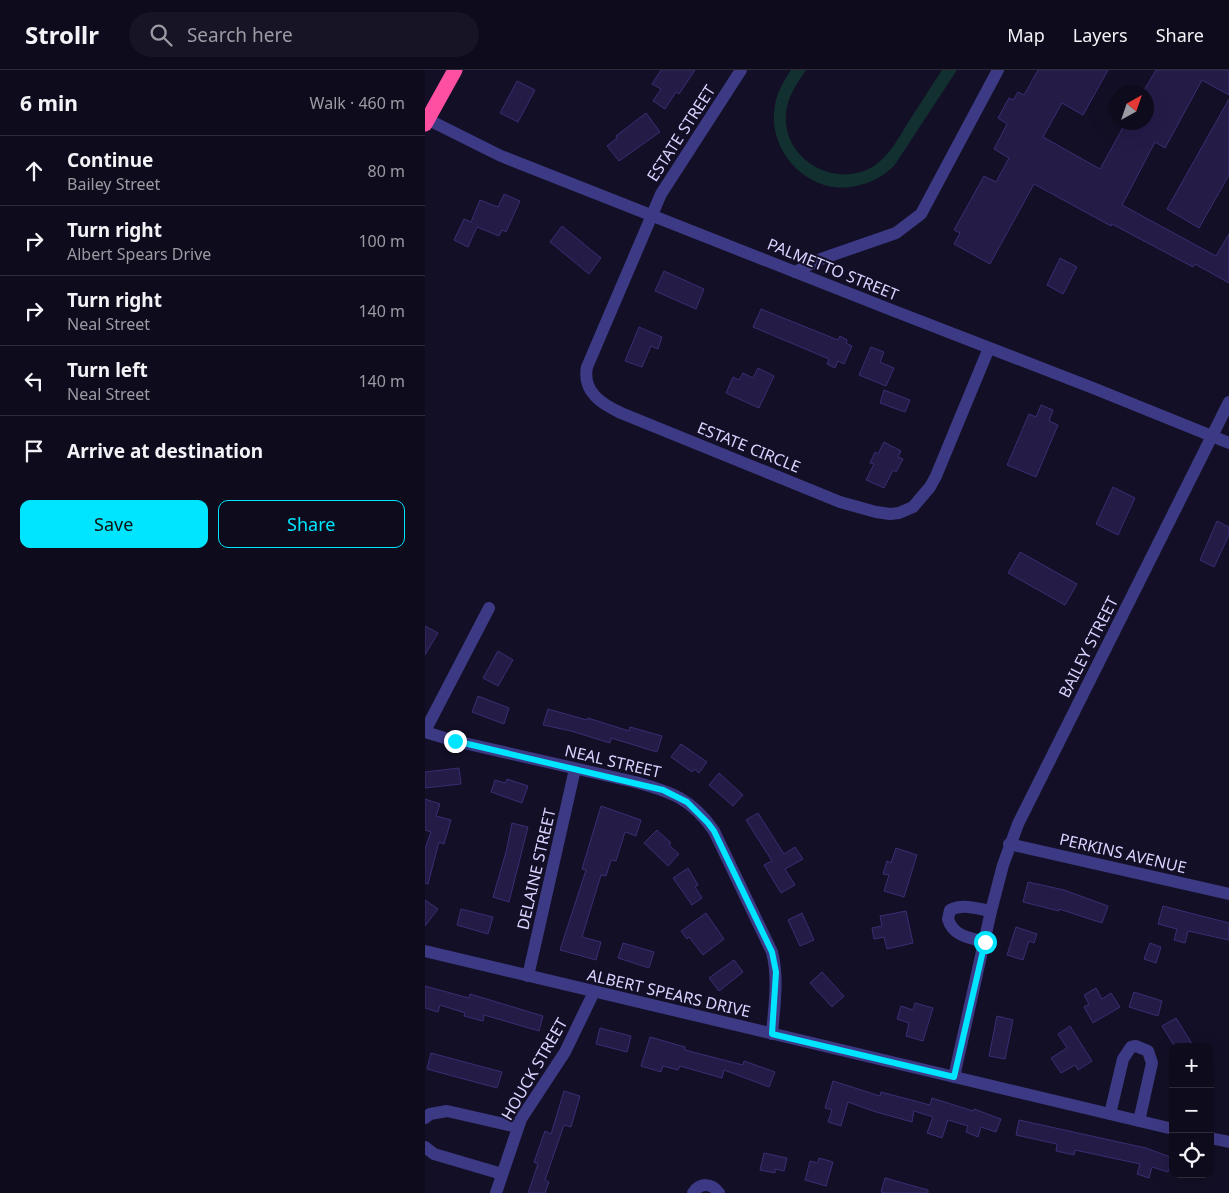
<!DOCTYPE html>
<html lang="en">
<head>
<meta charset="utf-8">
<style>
  body { margin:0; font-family:"Noto Sans",sans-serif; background:#171425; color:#f1f3f6 }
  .controls { position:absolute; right:15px; bottom:15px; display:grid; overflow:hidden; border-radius:10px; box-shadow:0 5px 20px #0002 }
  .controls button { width:45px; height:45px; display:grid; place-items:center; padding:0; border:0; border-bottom:1px solid #2e2b3b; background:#0e0b1c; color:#f1f3f6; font:25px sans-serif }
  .compass { position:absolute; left:684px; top:15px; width:45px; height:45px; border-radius:50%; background:#0e0b1c; box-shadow:0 5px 20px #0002; rotate:40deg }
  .stop { position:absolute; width:15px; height:15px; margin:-11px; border:4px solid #00e5ff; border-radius:50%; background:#fff }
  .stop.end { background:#00e5ff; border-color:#fff; box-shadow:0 1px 5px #0008 }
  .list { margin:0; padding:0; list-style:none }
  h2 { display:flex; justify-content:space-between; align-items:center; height:65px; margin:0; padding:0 20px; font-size:21px }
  h2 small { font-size:16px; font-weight:400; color:#9b9ba3 }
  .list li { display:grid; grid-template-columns:32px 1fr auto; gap:15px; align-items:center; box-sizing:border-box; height:70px; padding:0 20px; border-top:1px solid #2e2b3b }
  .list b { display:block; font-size:19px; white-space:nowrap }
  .list p { margin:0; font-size:16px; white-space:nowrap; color:#9b9ba3 }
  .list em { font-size:16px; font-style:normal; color:#9b9ba3 }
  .actions { display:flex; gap:10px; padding:15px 20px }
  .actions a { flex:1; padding:11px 0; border:1px solid #00e5ff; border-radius:10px; text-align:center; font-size:18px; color:#00e5ff }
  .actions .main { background:#00e5ff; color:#111 }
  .icon { flex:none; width:28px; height:28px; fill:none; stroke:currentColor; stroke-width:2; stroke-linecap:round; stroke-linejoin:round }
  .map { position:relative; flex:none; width:804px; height:1123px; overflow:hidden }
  header { display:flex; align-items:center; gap:30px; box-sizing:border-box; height:70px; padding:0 25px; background:#0e0b1c; border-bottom:1px solid #2e2b3b }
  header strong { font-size:24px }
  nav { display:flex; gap:28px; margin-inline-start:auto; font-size:18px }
  .search { width:350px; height:45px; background:#171425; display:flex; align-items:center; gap:12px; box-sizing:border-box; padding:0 18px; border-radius:28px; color:#9b9ba3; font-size:19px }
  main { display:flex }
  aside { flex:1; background:#0e0b1c }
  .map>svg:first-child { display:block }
  .green { fill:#12302f }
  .building { fill:#241b47; stroke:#3b2d73 }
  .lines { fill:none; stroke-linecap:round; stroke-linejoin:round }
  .minor { stroke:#3d3a85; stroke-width:12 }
  .highway { stroke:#ff4fa3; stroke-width:15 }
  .route { stroke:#00e5ff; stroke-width:6 }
  .labels { text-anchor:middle; stroke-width:4; stroke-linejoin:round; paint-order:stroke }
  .street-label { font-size:16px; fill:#d9d4ff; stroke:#130f26 }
</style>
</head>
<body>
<header>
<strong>Strollr</strong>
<div class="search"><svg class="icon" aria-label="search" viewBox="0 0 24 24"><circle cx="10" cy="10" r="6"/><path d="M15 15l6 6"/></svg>Search here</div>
<nav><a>Map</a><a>Layers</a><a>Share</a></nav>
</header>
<main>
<aside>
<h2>6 min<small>Walk · 460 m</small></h2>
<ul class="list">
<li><svg class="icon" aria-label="ahead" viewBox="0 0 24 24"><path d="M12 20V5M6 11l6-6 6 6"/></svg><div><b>Continue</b><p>Bailey Street</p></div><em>80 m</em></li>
<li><svg class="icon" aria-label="right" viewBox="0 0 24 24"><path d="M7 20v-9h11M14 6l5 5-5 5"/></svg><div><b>Turn right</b><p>Albert Spears Drive</p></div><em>100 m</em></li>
<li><svg class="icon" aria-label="right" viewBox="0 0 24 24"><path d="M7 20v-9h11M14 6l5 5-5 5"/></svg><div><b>Turn right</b><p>Neal Street</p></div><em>140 m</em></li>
<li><svg class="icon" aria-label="left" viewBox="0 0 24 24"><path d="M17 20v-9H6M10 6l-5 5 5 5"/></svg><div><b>Turn left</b><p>Neal Street</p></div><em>140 m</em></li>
<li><svg class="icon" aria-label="arrive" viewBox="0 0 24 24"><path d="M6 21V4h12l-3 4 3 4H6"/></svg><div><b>Arrive at destination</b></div></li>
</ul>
<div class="actions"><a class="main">Save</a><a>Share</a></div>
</aside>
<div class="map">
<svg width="804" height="1123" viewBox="0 0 804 1123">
  <rect width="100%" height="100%" fill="#130f26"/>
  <path class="green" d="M366 0H381C373 12 365 23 362 37 352 86 408 121 449 96 465 85 474 67 484 51 495 34 506 17 517 0H532L469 96C459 105 449 112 435 115 387 129 341 83 350 35 352 22 359 11 366 0Z"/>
  <g class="building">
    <path d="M236 0H270L254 24 251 22 240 39 228 31 236 19 227 14Z"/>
    <path d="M613 0H683L658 45 637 33 618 67 675 99 701 52H722V22H718L731 0H804V25L777 10 740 78 730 72 697 135 791 186 804 164V213L770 194 768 197 687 154 686 156 609 114 565 194 529 174 535 163 529 160 559 106 571 112 584 88 569 79 582 54 573 48 584 28 588 30 593 22 599 25Z"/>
    <path d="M92 11 110 20 93 52 75 43Z"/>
    <path d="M804 29V105L774 158 742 139Z"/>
    <path d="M221 43 235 62 194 91 182 76 192 68 191 66Z"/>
    <path d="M79 124 95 131 81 162 77 160 74 166 52 157 43 177 29 170 39 149 46 152 55 130 73 137Z"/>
    <path d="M137 156 176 188 164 204 125 172Z"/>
    <path d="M635 188 652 197 638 224 622 215Z"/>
    <path d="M239 201 279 219 271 239 230 221Z"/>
    <path d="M336 239 413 270 415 266 422 270 421 273 427 276 419 294 413 291 410 298 402 294 404 289 328 257Z"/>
    <path d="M214 257 237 267 233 279 226 276 217 297 200 291Z"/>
    <path d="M446 277 459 282 455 292 469 298 461 316 434 305Z"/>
    <path d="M333 298 349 306 334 338 301 323 308 307 314 310 318 303 328 308Z"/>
    <path d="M459 320 485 330 480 342 455 333Z"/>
    <path d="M616 335 628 340 624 351 633 355 611 407 582 395 604 344 611 347Z"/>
    <path d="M459 372 476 381 473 387 478 389 471 402 468 400 459 418 441 410 449 394 445 393 450 382 453 384Z"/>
    <path d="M688 417 710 428 693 465 671 454Z"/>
    <path d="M792 451 804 457V465L789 497 775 490Z"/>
    <path d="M595 482 652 514 640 535 583 503Z"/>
    <path d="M0 556 13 563 0 585Z"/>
    <path d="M73 581 88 590 73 616 58 608Z"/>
    <path d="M53 626 84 638 79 654 47 642Z"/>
    <path d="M123 639 162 650 163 648 204 661 205 657 237 666 232 682 186 668 185 673 146 661 118 655Z"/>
    <path d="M256 674 282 692 274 703 269 699 267 702 246 687Z"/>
    <path d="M34 698 36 714 0 718V702Z"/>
    <path d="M294 703 318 725 308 736 284 715Z"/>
    <path d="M82 709 103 716 97 733 66 722 70 710 80 713Z"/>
    <path d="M0 729 15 734 11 746 26 750 19 774 14 772 3 814 0 813V779L6 762 0 760Z"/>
    <path d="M176 736 216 750 211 766 200 762 191 791 186 790 181 806 176 805 157 867 176 872 171 890 135 880 161 800 157 799Z"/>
    <path d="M333 743 359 784 370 777 378 789 360 799 370 815 356 823 339 795 347 791 321 750Z"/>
    <path d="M87 753 103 757 84 832 68 827 81 782Z"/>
    <path d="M232 760 246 773 244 775 254 784 243 796 219 773Z"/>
    <path d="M471 778 492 785 479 827 459 821 464 805 458 804 462 791 466 793Z"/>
    <path d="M263 798 273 815 270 817 277 828 267 835 248 808Z"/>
    <path d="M603 812 639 820 683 836 677 853 634 839V841L598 832Z"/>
    <path d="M0 830 13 839 0 856Z"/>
    <path d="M738 836 804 853V870L763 861 760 873 749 870 752 859 733 854Z"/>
    <path d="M36 839 68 847 63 864 32 855Z"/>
    <path d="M481 841 488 873 462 879 459 867 449 869 447 858 457 856 455 846Z"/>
    <path d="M281 843 299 869 278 885 264 867 262 869 256 861Z"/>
    <path d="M377 843 389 870 375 876 363 850Z"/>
    <path d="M591 857 612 864 609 873 604 871 598 890 582 885Z"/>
    <path d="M198 873 229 882 224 898 193 888Z"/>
    <path d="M725 873 736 877 731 893 719 889Z"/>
    <path d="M309 890 318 902 294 921 284 908Z"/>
    <path d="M397 902 419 926 407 937 385 913Z"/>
    <path d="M0 916 44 928 45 924 118 946 114 961 59 945 58 951 39 946 40 943 15 935 13 942 0 938Z"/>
    <path d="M671 918 677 929 686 923 695 937 668 953 659 937 664 934 659 925Z"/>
    <path d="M709 922 737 931 733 946 704 937Z"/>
    <path d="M490 933 508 938 498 971 481 966 484 953 472 949 476 936 488 940Z"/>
    <path d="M572 946 588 950 580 989 564 986Z"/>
    <path d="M751 948 769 977H750L737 956Z"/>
    <path d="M645 956 667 991 653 1000 650 995 636 1003 626 988 642 978 633 964Z"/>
    <path d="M175 958 206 966 202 982 171 974Z"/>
    <path d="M225 967 260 977V980L318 995 319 991 350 1002 344 1017 299 1000 297 1008 255 996 253 1000 238 996 236 1002 216 996Z"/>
    <path d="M6 983 77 1002 72 1018 2 999Z"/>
    <path d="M408 1011 455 1026 456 1022 505 1035 507 1028 548 1041 549 1039 576 1049 571 1062 556 1057 553 1067 541 1062 543 1056 523 1050 517 1068 502 1063 508 1047 489 1041 487 1052 451 1042 423 1032 416 1056 403 1052 407 1040 400 1038Z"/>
    <path d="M139 1021 155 1026 146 1057 139 1055 120 1110 124 1112 120 1123H103L113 1094 109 1092 120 1061 126 1064Z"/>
    <path d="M594 1050 721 1078 748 1088 743 1102 727 1097 724 1108 712 1104 715 1094 650 1080 649 1085 631 1081 632 1074 591 1065Z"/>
    <path d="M339 1083 362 1088 359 1101 350 1099V1103L335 1100Z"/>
    <path d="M394 1088 408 1092 401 1116 380 1110 385 1091 393 1093Z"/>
    <path d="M460 1108 503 1120V1123H461L456 1122Z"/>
  </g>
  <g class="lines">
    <g class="minor">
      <path d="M316 0 236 124 162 297C157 322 177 334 196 343L415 432 451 442 465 444 474 443 488 437 505 417 511 406 564 278"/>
      <path d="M0 48 76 86 464 239 668 318 804 373"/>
      <path d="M370 202 396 189 471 163 496 144 573 0"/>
      <path d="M0 661 64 538"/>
      <path d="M0 662 30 671 210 712C247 722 267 729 289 761L347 882C354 909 349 937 347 964"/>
      <path d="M584 774 804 824"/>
      <path d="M560 872C544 868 528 866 523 849L525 840C538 833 552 839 566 841"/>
      <path d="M0 881 748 1059"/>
      <path d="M103 906 150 699"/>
      <path d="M529 1007 566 841 578 795 593 754 804 332"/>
      <path d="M685 1044 698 989 706 977 711 976 723 981 727 993 714 1051"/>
      <path d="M0 1048 5 1044 22 1041 92 1057"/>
      <path d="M785 1068 804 1072"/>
      <path d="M0 1077 9 1084 77 1104"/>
      <path d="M71 1123 96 1049 140 982 169 922"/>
      <path d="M268 1123C275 1112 287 1113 294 1123"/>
    </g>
    <path class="highway" d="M0 54 30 0"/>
  </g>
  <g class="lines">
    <path class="route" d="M30 671 238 720 262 732 283 753 289 761 347 882 351 902 347 964 529 1007 560 872"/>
  </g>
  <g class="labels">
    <g class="street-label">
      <text transform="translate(256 63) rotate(-57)" y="6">ESTATE STREET</text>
      <text transform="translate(408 199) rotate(22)" y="6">PALMETTO STREET</text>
      <text transform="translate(324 377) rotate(22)" y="6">ESTATE CIRCLE</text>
      <text transform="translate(663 577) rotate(-63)" y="6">BAILEY STREET</text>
      <text transform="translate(188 691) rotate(13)" y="6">NEAL STREET</text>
      <text transform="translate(698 783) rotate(13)" y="6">PERKINS AVENUE</text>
      <text transform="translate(111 799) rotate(-77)" y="6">DELAINE STREET</text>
      <text transform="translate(244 923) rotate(13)" y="6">ALBERT SPEARS DRIVE</text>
      <text transform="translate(109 999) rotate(-60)" y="6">HOUCK STREET</text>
    </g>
  </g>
</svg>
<div class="controls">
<button>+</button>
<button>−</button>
<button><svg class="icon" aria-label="locate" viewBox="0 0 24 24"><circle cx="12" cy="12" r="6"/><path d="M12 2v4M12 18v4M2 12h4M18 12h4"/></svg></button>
</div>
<svg class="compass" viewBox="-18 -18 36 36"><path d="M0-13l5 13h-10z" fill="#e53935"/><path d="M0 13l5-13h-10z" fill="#9b9ba3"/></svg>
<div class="stop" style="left:560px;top:872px"></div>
<div class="stop end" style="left:30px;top:671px"></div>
</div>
</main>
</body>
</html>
